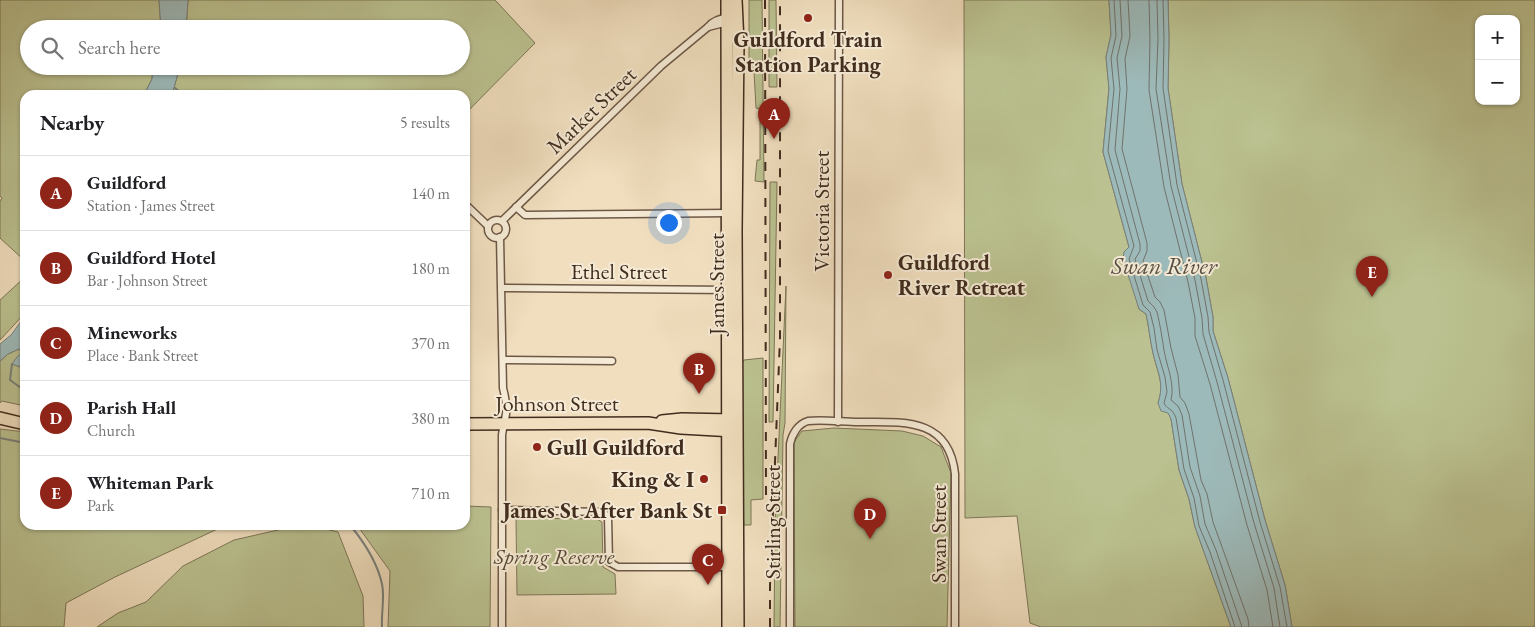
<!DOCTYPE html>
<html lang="en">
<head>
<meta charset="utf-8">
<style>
  body { margin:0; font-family:"EB Garamond",serif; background:#f2f2f2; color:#202124 }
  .controls { position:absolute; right:15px; top:15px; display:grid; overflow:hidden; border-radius:10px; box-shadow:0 1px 4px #0004 }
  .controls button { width:45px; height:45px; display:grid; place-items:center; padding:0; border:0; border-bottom:1px solid #e0e0e0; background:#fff; color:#202124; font:25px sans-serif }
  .you { position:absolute; left:668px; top:222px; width:18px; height:18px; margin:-12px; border:4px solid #fff; border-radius:50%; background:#1a73e8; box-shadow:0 0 0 8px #1a73e833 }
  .badge { display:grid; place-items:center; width:32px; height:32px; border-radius:50%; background:#8f2418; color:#fff; font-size:16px; font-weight:700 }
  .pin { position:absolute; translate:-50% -41px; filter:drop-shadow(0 1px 2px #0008) }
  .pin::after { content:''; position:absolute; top:26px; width:18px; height:15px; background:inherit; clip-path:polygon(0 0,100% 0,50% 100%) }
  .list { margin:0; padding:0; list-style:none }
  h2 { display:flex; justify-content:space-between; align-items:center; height:65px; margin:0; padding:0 20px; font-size:21px }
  h2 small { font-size:16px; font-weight:400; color:#757577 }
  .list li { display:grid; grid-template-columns:32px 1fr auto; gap:15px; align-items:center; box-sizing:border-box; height:75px; padding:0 20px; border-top:1px solid #e0e0e0 }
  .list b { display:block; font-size:19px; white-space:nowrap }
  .list p { margin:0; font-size:16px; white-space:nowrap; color:#757577 }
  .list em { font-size:16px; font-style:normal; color:#757577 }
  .icon { flex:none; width:28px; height:28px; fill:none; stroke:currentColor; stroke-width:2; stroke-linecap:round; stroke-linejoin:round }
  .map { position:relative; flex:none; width:1535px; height:627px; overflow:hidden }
  .search { position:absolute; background:#fff; box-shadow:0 1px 4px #0004; left:20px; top:20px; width:450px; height:55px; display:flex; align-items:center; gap:12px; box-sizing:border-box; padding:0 18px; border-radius:28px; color:#757577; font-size:19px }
  .panel { position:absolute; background:#fff; box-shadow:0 1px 4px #0004; left:20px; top:90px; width:450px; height:440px; border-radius:15px }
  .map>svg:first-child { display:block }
  .green { fill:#bbc190; stroke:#7e7657; fill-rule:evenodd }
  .water { fill:#9dbaba; stroke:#78817c }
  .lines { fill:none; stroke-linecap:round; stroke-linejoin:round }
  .shore { stroke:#6f736c; stroke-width:1 }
  .stream { stroke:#78817c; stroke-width:2 }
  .street-casing { stroke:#6d5846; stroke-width:9 }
  .highway-casing { stroke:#412c1e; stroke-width:14 }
  .street { stroke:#f5ead5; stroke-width:6 }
  .highway { stroke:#f0debe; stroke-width:11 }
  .rail { stroke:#412c1e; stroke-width:2; stroke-dasharray:9 9; stroke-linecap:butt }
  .poi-dot { fill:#8f2418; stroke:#f5ead5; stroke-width:2 }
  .labels { text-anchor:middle; stroke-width:4; stroke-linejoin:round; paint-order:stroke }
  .poi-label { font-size:22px; font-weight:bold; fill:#412c1e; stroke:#f5ead5; text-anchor:start }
  .street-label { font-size:22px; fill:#412c1e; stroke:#f5ead5 }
  .park-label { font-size:22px; font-style:italic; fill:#594a35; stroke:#f5ead5 }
  .water-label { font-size:24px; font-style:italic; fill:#585045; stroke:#f5ead5 }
</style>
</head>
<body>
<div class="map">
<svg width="1535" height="627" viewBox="0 0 1535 627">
  <rect width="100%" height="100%" fill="#f0debe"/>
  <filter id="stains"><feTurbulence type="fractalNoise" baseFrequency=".004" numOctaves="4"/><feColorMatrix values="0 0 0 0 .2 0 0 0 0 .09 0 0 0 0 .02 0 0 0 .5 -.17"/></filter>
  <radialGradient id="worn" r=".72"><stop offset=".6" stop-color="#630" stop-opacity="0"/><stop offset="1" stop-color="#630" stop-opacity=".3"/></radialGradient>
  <g class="green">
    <path d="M0 0H159L161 29H29V66H153L152 79 144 95H25V261L0 238V201L2 198 0 196Z"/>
    <path d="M188 0H495L535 43 465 114V95H172L180 66H461V29H186Z"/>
    <path d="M749 0H762L764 182 755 181 757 160H760V109L756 108 754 72 749 58Z"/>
    <path d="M769 0H776L777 87H769Z"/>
    <path d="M964 0H1109L1111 35 1106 57 1109 88 1103 152 1129 247 1124 252 1139 309 1146 314C1149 327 1150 340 1153 353 1157 372 1165 383 1158 403L1169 413 1171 419 1179 470 1189 499 1195 527 1231 627H1041L1030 623 1017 516 965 518Z"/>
    <path d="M1168 0H1535V627H1292L1285 585 1265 520 1228 378 1213 331V317L1206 278 1182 184 1168 88 1169 39ZM1479 19H1516V101H1479Z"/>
    <path d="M770 182H777L773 422H769Z"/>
    <path d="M25 277V313L0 340V300Z"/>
    <path d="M786 286 785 423 783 435 780 627H774L775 523Z"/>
    <path d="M19 349 23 353 12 364 23 368 21 375 25 371V406L2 401 0 403V361L8 354Z"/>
    <path d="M763 358V499L751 500V525H744L742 504V364L744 360Z"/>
    <path d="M834 428 902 431 923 436 941 447 951 473 947 627H795L794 442 802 431Z"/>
    <path d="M0 429 25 432V525H226L115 577 66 603 64 627H0Z"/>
    <path d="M465 506 491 507 490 627H388L390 571 357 525H465Z"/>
    <path d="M516 518 597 519 602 522 603 567 615 574 616 594 517 595Z"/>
    <path d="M300 525H310L338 532 363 596 364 627H97L118 613 146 602 183 566 234 540Z"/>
  </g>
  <g class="water">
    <path d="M159 0H188L186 29H161Z"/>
    <path d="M1109 0H1168L1169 39 1168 88 1182 184 1206 278 1213 317V331L1228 378 1265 520 1285 585 1292 627H1231L1195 527 1189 499 1179 470 1171 419 1168 413 1161 411 1158 403C1165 383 1157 371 1153 353 1150 340 1149 327 1146 314L1139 309 1123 259 1124 252 1129 247 1103 152 1109 89 1106 57 1111 35Z"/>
    <path d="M153 66H180L172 95H144L152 79Z"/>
    <path d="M25 316V367L23 368 12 364 17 357 22 353 19 349 8 354 0 361V344L11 335Z"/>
  </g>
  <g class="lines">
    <g class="shore">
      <path d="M1114 0 1116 36 1111 58 1114 89 1108 151 1134 246 1129 259 1143 305 1150 312 1154 328 1157 350 1165 377 1167 392 1164 403C1166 409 1172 407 1176 418L1184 469 1194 498 1199 526 1210 552 1235 627"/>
      <path d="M1120 0 1122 36 1117 58 1120 89 1115 150 1140 244V251L1135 259 1148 301 1154 307 1157 312C1160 324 1162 337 1164 350 1167 368 1175 383 1171 400L1178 406 1182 415 1190 467 1200 496 1205 524 1216 550 1242 627"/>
      <path d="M1128 0 1130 36 1125 59 1127 89 1122 149 1147 243V251L1143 261 1155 297 1160 302 1164 310 1171 348 1178 375 1180 397 1185 403 1189 414 1201 480 1207 494 1213 522 1248 619 1249 627"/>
      <path d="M1149 0 1150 39 1149 90 1164 187 1188 282 1195 318V336L1210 384 1247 525 1267 590 1273 627"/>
      <path d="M1157 0 1158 39 1156 89 1171 186 1195 280 1202 318 1203 334 1217 382 1254 523 1274 588 1280 627"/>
      <path d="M1163 0 1164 39 1163 88 1177 185 1201 279 1208 317 1209 332 1223 380 1260 522 1280 587 1287 627"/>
    </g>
    <g class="stream">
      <path d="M175 88 183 95"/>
      <path d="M12 364 10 380 21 388H25"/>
      <path d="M0 438 25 443"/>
      <path d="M350 525C364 542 377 561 382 584 385 597 381 613 382 627"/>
    </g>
    <g class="street-casing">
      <g id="street">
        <path d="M708 27 728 22"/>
        <path d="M465 204 488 226"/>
        <path d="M516 207 525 215 729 213"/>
        <circle cx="497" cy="229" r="9"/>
        <path d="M502 221 661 66 708 27C713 20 721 18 730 17"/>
        <path d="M500 237 503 388C505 396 507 405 506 414 505 421 503 427 502 435V627"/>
        <path d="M502 288 729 290"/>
        <path d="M503 360 612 361"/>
        <path d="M838 422 839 0"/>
        <path d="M502 510 603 512 608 517 609 562 618 567H731"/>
        <path d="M790 627V444C792 434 798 424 808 421 821 419 844 422 858 422 903 422 949 417 955 474V627"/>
      </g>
    </g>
    <g class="highway-casing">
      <g id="highway">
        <path d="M727 0 728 627"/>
        <path d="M736 0 738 43 736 231 738 627"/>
        <path d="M0 418 25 424"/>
        <path d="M662 421 682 419 733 420"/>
        <path d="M465 424 648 423 681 428 734 431"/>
      </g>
    </g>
    <use href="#street" class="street"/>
    <use href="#highway" class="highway"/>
    <g class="rail">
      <path d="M765 0 766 502"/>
      <path d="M770 627V586L780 338V0"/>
    </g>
  </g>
  <g class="poi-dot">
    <circle cx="808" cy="18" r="5"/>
    <circle cx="888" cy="275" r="5"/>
    <circle cx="537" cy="447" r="5"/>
    <circle cx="704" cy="479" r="5"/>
    <rect x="717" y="505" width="10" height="10" rx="2.5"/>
  </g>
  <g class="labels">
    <g class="poi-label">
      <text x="808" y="47" text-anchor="middle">Guildford Train<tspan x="808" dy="25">Station Parking</tspan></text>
      <text x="898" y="270">Guildford<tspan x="898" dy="25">River Retreat</tspan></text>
      <text x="547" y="455">Gull Guildford</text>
      <text x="694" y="487" text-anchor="end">King &amp; I</text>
      <text x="712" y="518" text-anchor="end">James St After Bank St</text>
    </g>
    <g class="street-label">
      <text transform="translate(591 110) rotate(-44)" y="8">Market Street</text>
      <text transform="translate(821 211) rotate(-90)" y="8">Victoria Street</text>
      <text x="619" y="279">Ethel Street</text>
      <text transform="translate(716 284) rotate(-90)" y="8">James Street</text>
      <text x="557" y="411">Johnson Street</text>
      <text transform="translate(772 522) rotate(-90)" y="8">Stirling Street</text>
      <text transform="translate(938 534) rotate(-90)" y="8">Swan Street</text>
    </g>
    <g class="park-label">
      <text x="554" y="564">Spring Reserve</text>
    </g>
    <g class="water-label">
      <text x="1164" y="274">Swan River</text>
    </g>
  </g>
  <rect width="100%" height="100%" filter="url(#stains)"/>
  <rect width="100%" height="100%" fill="url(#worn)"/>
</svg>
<div class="controls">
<button>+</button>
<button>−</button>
</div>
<div class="you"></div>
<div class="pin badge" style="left:774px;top:139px">A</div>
<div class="pin badge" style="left:699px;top:394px">B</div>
<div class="pin badge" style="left:708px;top:585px">C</div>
<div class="pin badge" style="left:870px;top:539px">D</div>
<div class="pin badge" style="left:1372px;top:297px">E</div>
<div class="search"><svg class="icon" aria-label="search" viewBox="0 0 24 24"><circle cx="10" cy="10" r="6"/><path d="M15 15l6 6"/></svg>Search here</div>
<section class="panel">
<h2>Nearby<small>5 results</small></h2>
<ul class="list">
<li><span class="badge">A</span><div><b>Guildford</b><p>Station · James Street</p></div><em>140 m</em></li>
<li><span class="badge">B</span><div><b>Guildford Hotel</b><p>Bar · Johnson Street</p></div><em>180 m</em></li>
<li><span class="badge">C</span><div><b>Mineworks</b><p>Place · Bank Street</p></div><em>370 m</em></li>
<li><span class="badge">D</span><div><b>Parish Hall</b><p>Church</p></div><em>380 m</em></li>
<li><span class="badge">E</span><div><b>Whiteman Park</b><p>Park</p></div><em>710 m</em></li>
</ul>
</section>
</div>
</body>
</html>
